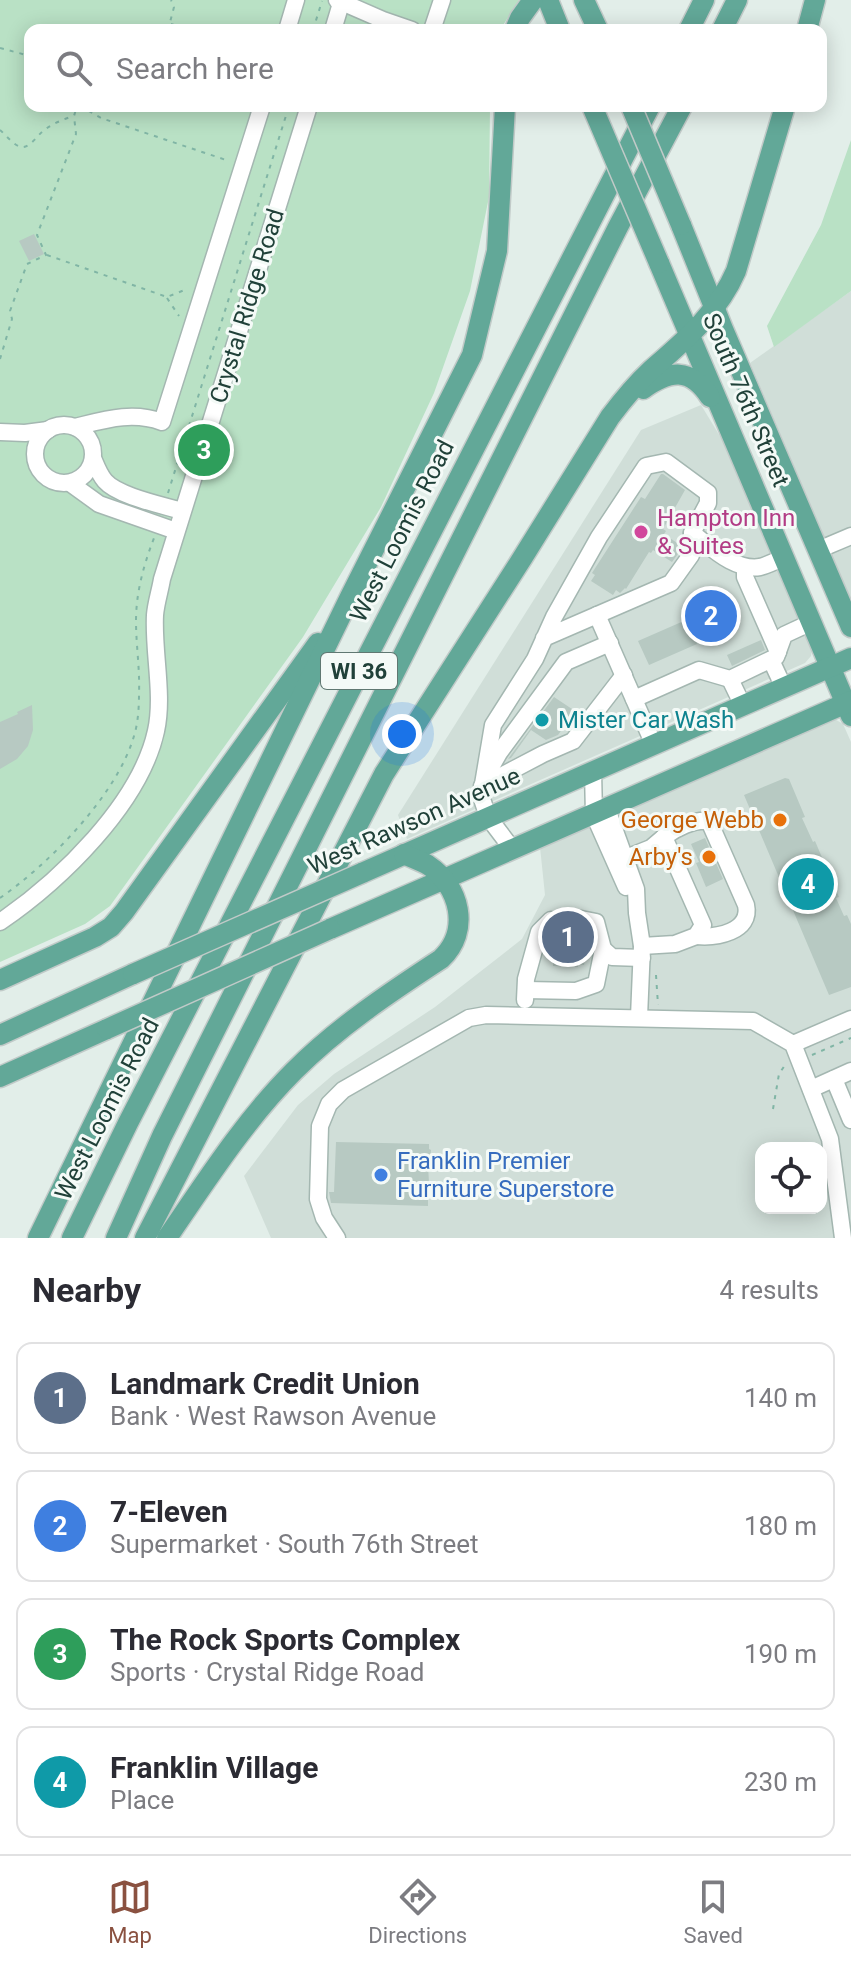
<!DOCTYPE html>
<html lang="en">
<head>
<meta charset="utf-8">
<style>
  body { margin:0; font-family:Roboto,sans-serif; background:#f7f7f7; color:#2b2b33 }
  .controls { position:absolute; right:24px; bottom:24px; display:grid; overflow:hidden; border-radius:16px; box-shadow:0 4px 20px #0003 }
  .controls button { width:72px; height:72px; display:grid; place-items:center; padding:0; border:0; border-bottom:2px solid #e1e1e2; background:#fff; color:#2b2b33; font:40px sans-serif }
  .you { position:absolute; left:402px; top:734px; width:28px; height:28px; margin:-20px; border:6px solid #fff; border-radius:50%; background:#1a73e8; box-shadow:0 0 0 12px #1a73e833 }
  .badge { display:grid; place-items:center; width:52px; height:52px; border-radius:50%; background:#8a5140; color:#fff; font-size:26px; font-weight:700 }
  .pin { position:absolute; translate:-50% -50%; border:4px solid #fff; box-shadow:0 2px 8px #0006 }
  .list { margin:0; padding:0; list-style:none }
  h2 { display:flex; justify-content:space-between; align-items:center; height:104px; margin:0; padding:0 32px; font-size:34px }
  h2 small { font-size:26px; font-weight:400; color:#7c7c81 }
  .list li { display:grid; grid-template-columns:52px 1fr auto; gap:24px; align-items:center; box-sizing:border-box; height:112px; margin:0 16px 16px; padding:0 16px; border:2px solid #e1e1e2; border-radius:16px }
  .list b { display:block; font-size:30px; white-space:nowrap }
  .list p { margin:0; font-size:26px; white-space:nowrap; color:#7c7c81 }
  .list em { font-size:26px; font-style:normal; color:#7c7c81 }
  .icon { flex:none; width:44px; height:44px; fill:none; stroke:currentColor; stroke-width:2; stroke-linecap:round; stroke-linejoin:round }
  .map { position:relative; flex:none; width:851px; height:1238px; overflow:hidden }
  .search { position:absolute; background:#fff; box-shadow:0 4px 20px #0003; left:24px; right:24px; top:24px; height:88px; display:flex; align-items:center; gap:20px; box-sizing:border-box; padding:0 28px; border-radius:16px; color:#7c7c81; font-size:30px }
  .sheet { height:616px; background:#fff }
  nav { display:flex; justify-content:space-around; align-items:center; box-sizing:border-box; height:112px; border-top:2px solid #e1e1e2; background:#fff; font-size:22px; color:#7c7c81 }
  nav a { display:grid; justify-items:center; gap:4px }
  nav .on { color:#8a5140 }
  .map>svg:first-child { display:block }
  .built { fill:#d0ded8; fill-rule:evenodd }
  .green { fill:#b9e1c5 }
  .building { fill:#b7c9c2 }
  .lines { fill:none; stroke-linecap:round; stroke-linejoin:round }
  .minor-tunnel { stroke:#bbcbc6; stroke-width:16; stroke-dasharray:16 8; stroke-linecap:butt }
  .minor-casing { stroke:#a4b7b1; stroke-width:19 }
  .major-casing { stroke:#c1cac8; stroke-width:23 }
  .path { stroke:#80b5a5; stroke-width:2; stroke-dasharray:4 6; stroke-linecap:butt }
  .minor { stroke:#fff; stroke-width:16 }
  .major { stroke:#62a898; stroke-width:20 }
  .major-bridge-casing { stroke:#c1cac8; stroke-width:23; stroke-linecap:butt }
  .major-bridge { stroke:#62a898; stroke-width:20 }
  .hotel-dot { fill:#d1479c; stroke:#f4faf7; stroke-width:3 }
  .culture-dot { fill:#0f9aa8; stroke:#f4faf7; stroke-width:3 }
  .food-dot { fill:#e8710a; stroke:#f4faf7; stroke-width:3 }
  .shop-dot { fill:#3f7fe0; stroke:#f4faf7; stroke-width:3 }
  .labels { text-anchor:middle; stroke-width:6; stroke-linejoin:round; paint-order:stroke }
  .shield { fill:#f4faf7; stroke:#607872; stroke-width:2 }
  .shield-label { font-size:22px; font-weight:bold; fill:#204139 }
  .street-label { font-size:24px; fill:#204139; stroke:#f4faf7 }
  .hotel-label { font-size:24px; fill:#b23c85; stroke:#f4faf7; text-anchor:start }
  .culture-label { font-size:24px; fill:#0d838f; stroke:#f4faf7; text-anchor:start }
  .food-label { font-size:24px; fill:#c56008; stroke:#f4faf7; text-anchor:end }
  .shop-label { font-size:24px; fill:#366cbe; stroke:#f4faf7; text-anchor:start }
</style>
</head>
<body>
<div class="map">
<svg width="851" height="1238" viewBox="0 0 851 1238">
  <rect width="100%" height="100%" fill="#e2eee9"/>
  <g class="built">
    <path d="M851 291V600L750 363Z"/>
    <path d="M701 405 726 446 812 649 811 656 805 663 407 839 398 815 641 430Z"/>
    <path d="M833 718 843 724 851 742V1238H271L244 1176 298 1105 334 1074 435 1007 522 939 545 895 540 847ZM761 1148H821V1208H761Z"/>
  </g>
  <g class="green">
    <path d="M0 0H519L500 30H30V106H490L489 197 470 291 434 393 381 507 303 637 110 906 85 924 0 962Z"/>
    <path d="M851 140V291L774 347 767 326 821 225Z"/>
  </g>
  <g class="building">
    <path d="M34 234 44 254 29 261 19 241Z"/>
    <path d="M661 474H663L685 490 663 529 666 531 664 534 680 545V551L672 562 653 550 651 553 649 552 626 589 625 588 620 593 616 590 613 595 591 581 595 575 592 573 641 497 645 499Z"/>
    <path d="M728 591 741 621 696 641 697 644 649 665 638 641 686 620 682 611Z"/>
    <path d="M761 640 765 650 732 666 727 655Z"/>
    <path d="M554 697 575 711 558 735 546 740 531 730 511 758 508 759Z"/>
    <path d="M32 705 33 730 28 746 17 759 0 769V722L18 714 17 712Z"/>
    <path d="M785 778 789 779 805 817 802 818 813 842 815 841 839 897 836 898 844 916 847 915 851 924V987L829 995 744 795Z"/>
    <path d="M705 838 723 879 706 887 696 863 699 862 691 844Z"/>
    <path d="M558 911H574L570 916 571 923 574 928 585 931 587 949 584 965 578 964V967L553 966V958H549L550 937 561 924 562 918Z"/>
    <path d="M336 1142 429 1144V1149L431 1150 430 1165 428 1166 430 1199 428 1200V1206L331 1203 329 1192H334Z"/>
  </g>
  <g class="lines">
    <path class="minor-tunnel" d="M551 920 581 919"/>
    <g class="minor-casing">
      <g id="minor">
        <path d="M337 0 383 20 412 30"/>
        <path d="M287 30 296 0"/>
        <path d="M333 30 342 0"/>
        <path d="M432 30 442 0"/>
        <circle cx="64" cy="454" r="29"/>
        <path d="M75 427C104 420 132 411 162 422L262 106"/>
        <path d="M0 432 25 433 48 430"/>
        <path d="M93 458C96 465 99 474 105 481 118 496 162 505 182 511"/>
        <path d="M70 483 99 504 176 531"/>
        <path d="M692 533C711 547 734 571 760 567 768 565 776 561 784 557"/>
        <path d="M818 550 851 536"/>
        <path d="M745 568V577L778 652"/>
        <path d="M597 615 654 745"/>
        <path d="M771 660 784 688"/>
        <path d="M730 679 743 706"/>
        <path d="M634 699 699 670 730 679 776 657 784 635 812 622"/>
        <path d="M490 769 499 753 566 662 610 643"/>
        <path d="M593 771 594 815 626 887"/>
        <path d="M482 786 543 754 573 741 624 675"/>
        <path d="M607 809 636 889 637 913 642 946 639 1017"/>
        <path d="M664 837C676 828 694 819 709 821L746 905C752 932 716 938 696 936"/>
        <path d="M513 850 488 817 481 796 493 725 535 659 554 617 599 537 646 466 666 462 708 493V503L692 533 691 555 671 583 544 638"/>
        <path d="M626 858 651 848 664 837 703 925 696 936 675 944 642 946"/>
        <path d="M0 922C60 881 140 804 156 731 164 695 153 652 155 615 156 603 160 591 162 579L309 106"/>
        <path d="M603 949 612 957 642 958"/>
        <path d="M526 990 576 991 596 984 603 949 596 922 581 919"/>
        <path d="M525 1000 526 979 539 932 551 920"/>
        <path d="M793 1044 851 1019"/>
        <path d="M834 1079 851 1120"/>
        <path d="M811 1089 851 1071"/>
        <path d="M337 1238 324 1218 318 1199 320 1126 329 1104 343 1090 469 1018 486 1015 753 1021 793 1044 830 1139 843 1238"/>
      </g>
    </g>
    <g class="major-casing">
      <g id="major">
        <path d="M548 0 560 30"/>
        <path d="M584 0 598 30"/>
        <path d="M515 30 520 18 533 0"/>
        <path d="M689 30 704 0"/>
        <path d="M722 30 737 0"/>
        <path d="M807 30 815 0"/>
        <path d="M681 225 723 329 851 627"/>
        <path d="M659 263 851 716"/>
        <path d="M643 389C670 370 690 367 710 397"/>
        <path d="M362 873 851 658"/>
        <path d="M330 929 851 701"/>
        <path d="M0 980 95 937 111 927 124 912 318 643"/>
        <path d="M0 1035 133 974"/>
        <path d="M0 1077 107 1029"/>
        <path d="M38 1238 350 597 472 355 497 251 505 106"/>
        <path d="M72 1238 128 1123 650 106"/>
        <path d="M116 1238 162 1136 618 227 682 106"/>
        <path d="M145 1238 384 774 523 557 610 417C622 401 636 384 651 370 684 341 718 313 736 271L785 106"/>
        <path d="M167 1238C206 1181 245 1120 294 1071 338 1027 389 993 441 959 471 931 460 886 428 865 421 861 412 858 404 854"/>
      </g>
    </g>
    <g class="path">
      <path d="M171 24 192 30"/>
      <path d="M168 30 174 7 171 0"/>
      <path d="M313 30 322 1"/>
      <path d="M0 48 30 56"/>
      <path d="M80 106 101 118 229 161"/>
      <path d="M0 130C6 135 13 145 21 147 30 148 36 137 42 132 51 124 62 120 73 116"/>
      <path d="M47 255 167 297 187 289"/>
      <path d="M167 298 179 316"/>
      <path d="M0 359 12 319 10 311 27 264 46 255 37 235 76 134 74 116 77 106"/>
      <path d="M168 493 289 106"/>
      <path d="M0 898C49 864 117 795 134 736 138 723 139 708 139 694 140 669 136 645 136 621 136 592 144 564 154 538"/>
      <path d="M656 975 658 1005"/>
      <path d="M812 1055 851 1038"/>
      <path d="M773 1109 779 1074 785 1065"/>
    </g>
    <use href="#minor" class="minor"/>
    <use href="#major" class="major"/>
    <g class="major-bridge-casing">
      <g id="major-bridge">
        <path d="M592 106 659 263"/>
        <path d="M631 106 681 225"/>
        <path d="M133 974 362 873"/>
        <path d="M107 1029 330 929"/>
      </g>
    </g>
    <use href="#major-bridge" class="major-bridge"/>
  </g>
  <circle class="hotel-dot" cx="641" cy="532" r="8"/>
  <circle class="culture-dot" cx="542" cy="720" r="8"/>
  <g class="food-dot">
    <circle cx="780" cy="820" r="8"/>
    <circle cx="709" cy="857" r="8"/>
  </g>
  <circle class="shop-dot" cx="381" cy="1175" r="8"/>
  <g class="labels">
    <rect class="shield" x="321" y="653" width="76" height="36" rx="6"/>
    <g class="shield-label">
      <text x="359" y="679">WI 36</text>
    </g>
    <g class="street-label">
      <text transform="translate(247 306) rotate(-73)" y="8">Crystal Ridge Road</text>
      <text transform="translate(746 400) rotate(67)" y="8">South 76th Street</text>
      <text transform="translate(402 531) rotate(-63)" y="8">West Loomis Road</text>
      <text transform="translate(414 821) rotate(-24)" y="8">West Rawson Avenue</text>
      <text transform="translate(107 1109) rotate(-63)" y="8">West Loomis Road</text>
    </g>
    <g class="hotel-label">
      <text x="657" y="526">Hampton Inn<tspan x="657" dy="28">&amp; Suites</tspan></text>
    </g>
    <g class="culture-label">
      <text x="558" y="728">Mister Car Wash</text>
    </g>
    <g class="food-label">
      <text x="764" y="828">George Webb</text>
      <text x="693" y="865">Arby's</text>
    </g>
    <g class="shop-label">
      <text x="397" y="1169">Franklin Premier<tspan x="397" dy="28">Furniture Superstore</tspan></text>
    </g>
  </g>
</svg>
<div class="controls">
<button><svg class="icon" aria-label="locate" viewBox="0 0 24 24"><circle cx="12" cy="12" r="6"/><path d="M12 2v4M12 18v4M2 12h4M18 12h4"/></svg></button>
</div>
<div class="you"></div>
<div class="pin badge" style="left:568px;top:937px;background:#5c6f8a">1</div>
<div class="pin badge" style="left:711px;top:616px;background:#3f7fe0">2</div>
<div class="pin badge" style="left:204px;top:450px;background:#2e9e5b">3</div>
<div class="pin badge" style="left:808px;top:884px;background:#0f9aa8">4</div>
<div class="search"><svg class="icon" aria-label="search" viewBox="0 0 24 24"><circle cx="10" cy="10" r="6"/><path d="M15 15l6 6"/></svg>Search here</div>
</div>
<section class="sheet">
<h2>Nearby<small>4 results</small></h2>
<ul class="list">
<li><span class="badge" style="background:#5c6f8a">1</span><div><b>Landmark Credit Union</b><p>Bank · West Rawson Avenue</p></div><em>140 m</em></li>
<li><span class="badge" style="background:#3f7fe0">2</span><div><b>7-Eleven</b><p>Supermarket · South 76th Street</p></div><em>180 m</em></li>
<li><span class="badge" style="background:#2e9e5b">3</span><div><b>The Rock Sports Complex</b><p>Sports · Crystal Ridge Road</p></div><em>190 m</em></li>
<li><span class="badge" style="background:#0f9aa8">4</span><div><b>Franklin Village</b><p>Place</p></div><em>230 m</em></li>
</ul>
</section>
<nav>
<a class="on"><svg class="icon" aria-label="map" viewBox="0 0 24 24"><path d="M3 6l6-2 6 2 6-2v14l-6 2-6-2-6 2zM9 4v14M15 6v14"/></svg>Map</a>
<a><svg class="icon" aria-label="directions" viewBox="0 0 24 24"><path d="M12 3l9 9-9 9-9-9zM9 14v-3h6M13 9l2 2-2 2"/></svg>Directions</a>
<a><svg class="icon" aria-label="saved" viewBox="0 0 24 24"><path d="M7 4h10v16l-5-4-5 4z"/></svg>Saved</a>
</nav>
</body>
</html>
